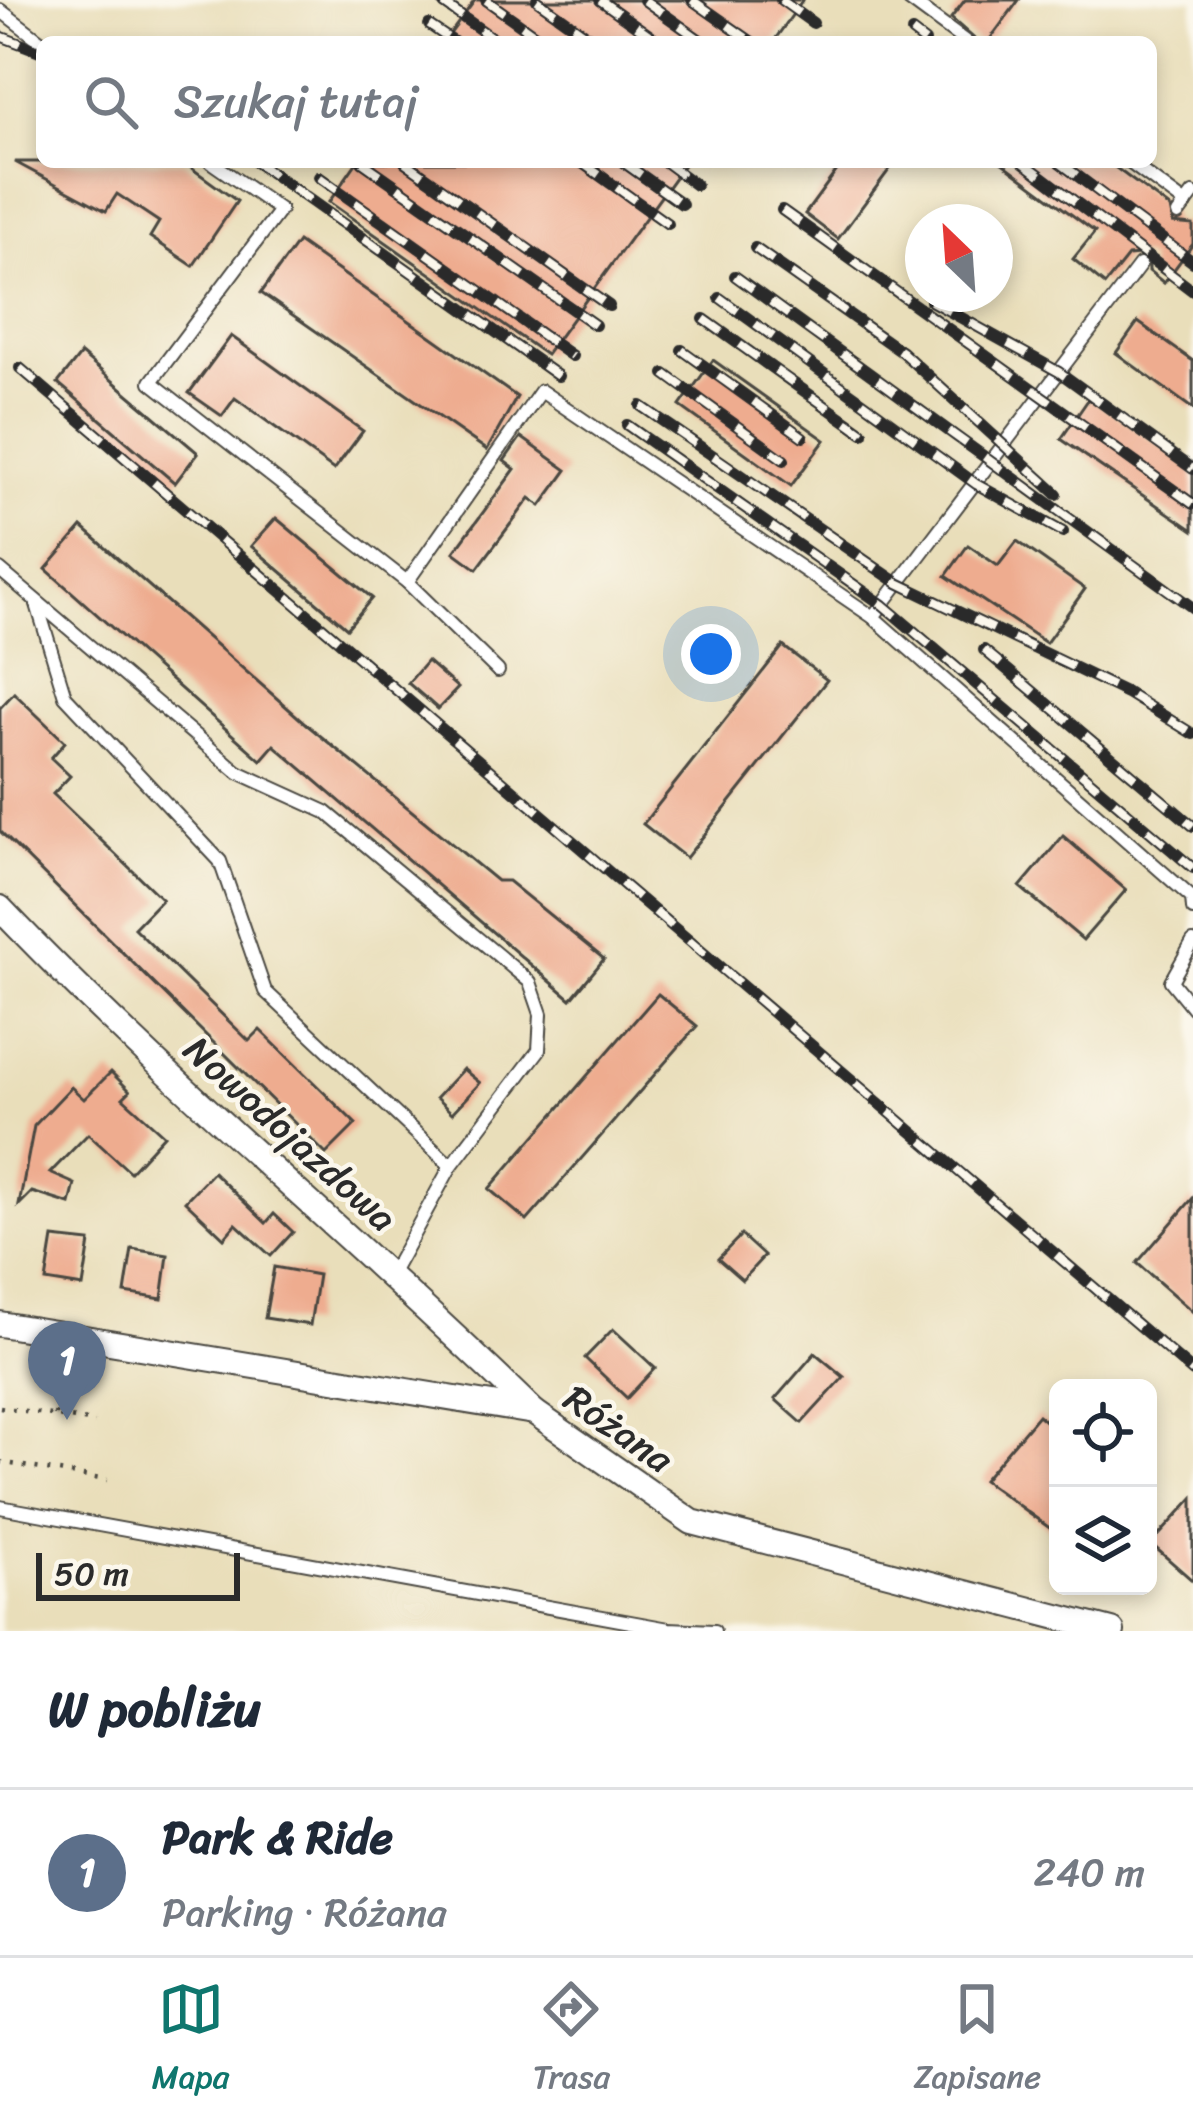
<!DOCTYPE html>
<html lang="pl">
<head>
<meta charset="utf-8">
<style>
  body { margin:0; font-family:Sriracha,sans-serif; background:#f2f2f3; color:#1f2937 }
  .controls { position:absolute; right:36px; bottom:36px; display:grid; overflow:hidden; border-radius:18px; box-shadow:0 6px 18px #0003 }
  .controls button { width:108px; height:108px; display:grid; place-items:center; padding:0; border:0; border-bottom:3px solid #e0e1e3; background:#fff; color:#1f2937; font:60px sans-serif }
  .compass { position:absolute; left:905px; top:204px; width:108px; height:108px; border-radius:50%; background:#fff; box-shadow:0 6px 18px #0003; rotate:335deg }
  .scale { position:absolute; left:36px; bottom:30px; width:204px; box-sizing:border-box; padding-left:12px; border:6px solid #2b2b2b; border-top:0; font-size:33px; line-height:42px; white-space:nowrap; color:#2b2b2b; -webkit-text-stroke:9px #fbf7ec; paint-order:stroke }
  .you { position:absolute; left:711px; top:654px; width:42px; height:42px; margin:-30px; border:9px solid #fff; border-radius:50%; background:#1a73e8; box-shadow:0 0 0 18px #1a73e833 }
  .badge { display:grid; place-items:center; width:78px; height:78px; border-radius:50%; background:#0f766e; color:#fff; font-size:39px; font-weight:700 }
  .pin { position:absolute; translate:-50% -99px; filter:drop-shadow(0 3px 6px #0008) }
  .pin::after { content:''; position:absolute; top:63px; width:42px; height:36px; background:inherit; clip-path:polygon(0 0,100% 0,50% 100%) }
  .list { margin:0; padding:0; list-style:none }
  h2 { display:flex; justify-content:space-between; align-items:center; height:156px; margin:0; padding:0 48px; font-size:51px }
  h2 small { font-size:39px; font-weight:400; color:#747a83 }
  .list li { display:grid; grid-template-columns:78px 1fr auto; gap:36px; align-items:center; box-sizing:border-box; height:168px; padding:0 48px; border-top:3px solid #e0e1e3 }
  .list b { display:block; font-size:45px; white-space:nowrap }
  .list p { margin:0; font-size:39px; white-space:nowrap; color:#747a83 }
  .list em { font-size:39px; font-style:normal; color:#747a83 }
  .icon { flex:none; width:66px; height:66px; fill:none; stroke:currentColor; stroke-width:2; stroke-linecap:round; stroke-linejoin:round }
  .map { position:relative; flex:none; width:1193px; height:1631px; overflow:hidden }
  .search { position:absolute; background:#fff; box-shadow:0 6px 18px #0003; left:36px; right:36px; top:36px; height:132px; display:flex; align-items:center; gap:30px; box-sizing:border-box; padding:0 42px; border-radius:18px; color:#747a83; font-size:45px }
  .sheet { height:324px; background:#fff }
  nav { display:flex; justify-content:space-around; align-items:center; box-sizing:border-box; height:168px; border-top:3px solid #e0e1e3; background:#fff; font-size:33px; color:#747a83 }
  nav a { display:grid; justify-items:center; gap:6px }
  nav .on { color:#0f766e }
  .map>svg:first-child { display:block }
  .building { fill:#eeac8f }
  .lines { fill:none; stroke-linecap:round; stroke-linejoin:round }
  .lane-casing { stroke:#484640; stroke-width:16 }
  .street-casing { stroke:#484640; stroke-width:28 }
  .path { stroke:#484640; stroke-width:4.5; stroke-dasharray:3 9; stroke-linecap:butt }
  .lane { stroke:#fff; stroke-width:12 }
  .street { stroke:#fff; stroke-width:24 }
  .rail-casing { stroke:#2b2b2b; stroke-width:12 }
  .rail { stroke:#fbf7ec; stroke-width:8; stroke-dasharray:22; stroke-linecap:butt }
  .labels { text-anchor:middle; stroke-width:9; stroke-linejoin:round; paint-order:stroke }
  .street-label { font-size:39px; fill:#2b2b2b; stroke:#fbf7ec }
</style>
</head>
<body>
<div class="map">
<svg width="1193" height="1631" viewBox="0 0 1193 1631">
  <rect width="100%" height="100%" fill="#fbf7ec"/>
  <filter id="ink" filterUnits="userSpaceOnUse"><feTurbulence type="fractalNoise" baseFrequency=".00833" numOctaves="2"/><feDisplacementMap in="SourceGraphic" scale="24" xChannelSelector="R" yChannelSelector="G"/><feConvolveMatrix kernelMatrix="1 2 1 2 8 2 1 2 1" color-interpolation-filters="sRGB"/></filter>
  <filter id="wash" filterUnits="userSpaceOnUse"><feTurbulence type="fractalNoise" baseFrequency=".004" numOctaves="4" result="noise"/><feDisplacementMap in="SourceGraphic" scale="48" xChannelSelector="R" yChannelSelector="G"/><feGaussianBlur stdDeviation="2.7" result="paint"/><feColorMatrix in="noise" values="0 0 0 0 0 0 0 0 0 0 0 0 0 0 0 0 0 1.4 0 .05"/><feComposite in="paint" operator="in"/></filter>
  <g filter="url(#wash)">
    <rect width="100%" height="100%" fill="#e9deba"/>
    <g id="blocks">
      <g class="building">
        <path d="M475 0H803L773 42H444Z"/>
        <path d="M965 0H1019L988 42H978L951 18Z"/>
        <path d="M15 162H183L237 201 193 266 150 237 159 222 117 194 106 211Z"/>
        <path d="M357 162H686L546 355 329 202Z"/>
        <path d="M843 162H895L838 239 805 214Z"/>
        <path d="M1001 162H1108L1170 208 1173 223 1193 225V244L1164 283 1149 271V260L1140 255 1128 256 1105 285 1073 259 1095 232Z"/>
        <path d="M298 242 517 397 487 450 261 293Z"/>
        <path d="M1138 322 1193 361V409L1116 353Z"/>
        <path d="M231 336 363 431 334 470 235 398 222 416 189 393Z"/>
        <path d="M81 354 198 453 175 483 58 383Z"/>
        <path d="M713 360 825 440 791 486 680 406Z"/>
        <path d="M1090 397 1193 468V530L1061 439Z"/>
        <path d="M521 437 567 470 541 506 530 498 477 569 454 552 515 469 504 461Z"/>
        <path d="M276 518 372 598 347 628 251 546Z"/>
        <path d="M82 527 306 724 497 881H508L604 959 571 999 274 745 261 760 46 569Z"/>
        <path d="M1017 541 1085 589 1046 643 946 576 968 545 998 566Z"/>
        <path d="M783 646 827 680 686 858 643 824Z"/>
        <path d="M427 661 458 688 438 709 408 683Z"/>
        <path d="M14 693 65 742 51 758 70 776 53 794 162 899 134 928 249 1041 260 1030 356 1124 326 1154 0 831V708Z"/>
        <path d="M1063 836 1126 890 1083 940 1020 887Z"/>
        <path d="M658 994 697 1026 527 1221 489 1189Z"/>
        <path d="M463 1069 480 1083 452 1113 436 1098Z"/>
        <path d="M111 1072 130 1091 123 1098 164 1135 130 1172 88 1134 50 1173 75 1184 70 1204 32 1192 19 1205 34 1126 71 1087 84 1099Z"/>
        <path d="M213 1172 266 1223 274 1214 293 1232 271 1256 236 1224 224 1238 185 1201Z"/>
        <path d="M1193 1198V1312L1137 1263Z"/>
        <path d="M741 1235 764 1256 742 1280 718 1259Z"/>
        <path d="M53 1238 90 1242 83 1287 46 1281Z"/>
        <path d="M132 1249 168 1255 162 1299 125 1293Z"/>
        <path d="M274 1267 318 1275 310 1325 265 1318Z"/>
        <path d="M613 1329 655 1368 627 1398 585 1358Z"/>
        <path d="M815 1353 844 1377 802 1423 775 1399Z"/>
        <path d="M1038 1415 1058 1432V1534L983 1480Z"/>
        <path d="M1193 1498V1581L1151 1544Z"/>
      </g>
    </g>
  </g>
  <g filter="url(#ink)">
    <use href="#blocks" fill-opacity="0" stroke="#484640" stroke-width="3"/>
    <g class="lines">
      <g class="lane-casing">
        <g id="lane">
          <path d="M909 0 966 42"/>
          <path d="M0 10 42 42"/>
          <path d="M211 162 280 210 151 382 407 582 498 671"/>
          <path d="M1129 162 1186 204"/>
          <path d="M1178 214 1193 194"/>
          <path d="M0 570 238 772 326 812 530 982 541 1014 539 1050 451 1166 392 1273"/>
          <path d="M407 582 541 391 873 617 1192 898 1193 909"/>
          <path d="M36 601 65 696 220 861 265 991 451 1166"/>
          <path d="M873 617 1140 265"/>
          <path d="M1193 942 1171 981 1193 1008"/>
          <path d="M0 1507 669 1629 714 1631"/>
        </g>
      </g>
      <g class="street-casing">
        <g id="street">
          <path d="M0 908C169 1085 359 1241 534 1412"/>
          <path d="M0 1324 534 1412 692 1522 1112 1631"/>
        </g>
      </g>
      <g class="path">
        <path d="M0 1407 95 1422"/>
        <path d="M55 1415 60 1384"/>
        <path d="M0 1462 107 1480"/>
      </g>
      <use href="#lane" class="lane"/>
      <use href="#street" class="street"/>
      <g class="rail-casing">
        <g id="rail">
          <path d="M486 0 545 42"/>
          <path d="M537 0 596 42"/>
          <path d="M600 0 659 42"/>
          <path d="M644 0 703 42"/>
          <path d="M692 0 752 42"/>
          <path d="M781 0 813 23"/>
          <path d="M444 4 498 42"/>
          <path d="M429 25 454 42"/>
          <path d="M912 32 925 42"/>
          <path d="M0 36 42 52"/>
          <path d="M256 162 558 376"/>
          <path d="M362 162 595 325"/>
          <path d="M405 162 609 306"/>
          <path d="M581 162 668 224"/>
          <path d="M623 162 682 204"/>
          <path d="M665 162 696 185"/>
          <path d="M1023 162 1193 291"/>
          <path d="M1059 162 1193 262"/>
          <path d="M319 177 572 356"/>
          <path d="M782 210 1193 504"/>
          <path d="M755 248 902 352 1057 494"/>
          <path d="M735 276 1193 608"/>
          <path d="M720 298 976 484 1063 532"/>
          <path d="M931 301 1059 372 1193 469"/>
          <path d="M704 319 863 433"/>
          <path d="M682 350 803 437"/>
          <path d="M20 368 1193 1372"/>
          <path d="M665 374 784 460"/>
          <path d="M641 406 898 583 1127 693 1193 734"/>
          <path d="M627 425 883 605 1193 868"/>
          <path d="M984 650 1193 826"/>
        </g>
      </g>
      <use href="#rail" class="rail"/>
    </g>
  </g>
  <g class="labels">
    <g class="street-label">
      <text transform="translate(291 1133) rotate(42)" y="14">Nowodojazdowa</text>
      <text transform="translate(619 1428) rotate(35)" y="14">Różana</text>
    </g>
  </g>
</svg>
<div class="controls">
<button><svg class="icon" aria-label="locate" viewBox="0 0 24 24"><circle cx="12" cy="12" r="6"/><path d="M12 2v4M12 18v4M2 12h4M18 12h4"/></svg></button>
<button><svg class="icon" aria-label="layers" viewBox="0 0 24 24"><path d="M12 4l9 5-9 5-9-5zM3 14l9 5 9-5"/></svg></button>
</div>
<svg class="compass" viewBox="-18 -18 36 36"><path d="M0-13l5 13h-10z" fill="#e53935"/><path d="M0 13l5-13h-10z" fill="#747a83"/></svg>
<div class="scale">50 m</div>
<div class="you"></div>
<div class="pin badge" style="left:67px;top:1420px;background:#5c6f8a">1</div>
<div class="search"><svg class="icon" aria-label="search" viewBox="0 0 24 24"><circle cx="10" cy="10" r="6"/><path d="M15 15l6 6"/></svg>Szukaj tutaj</div>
</div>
<section class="sheet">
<h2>W pobliżu<small></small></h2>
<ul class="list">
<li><span class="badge" style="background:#5c6f8a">1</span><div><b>Park &amp; Ride</b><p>Parking · Różana</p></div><em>240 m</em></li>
</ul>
</section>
<nav>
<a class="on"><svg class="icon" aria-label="map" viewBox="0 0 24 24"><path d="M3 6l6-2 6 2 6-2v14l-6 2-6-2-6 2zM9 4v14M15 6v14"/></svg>Mapa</a>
<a><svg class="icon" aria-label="directions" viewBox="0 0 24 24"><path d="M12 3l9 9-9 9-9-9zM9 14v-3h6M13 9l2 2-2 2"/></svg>Trasa</a>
<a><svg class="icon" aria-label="saved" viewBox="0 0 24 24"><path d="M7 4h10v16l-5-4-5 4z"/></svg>Zapisane</a>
</nav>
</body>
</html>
